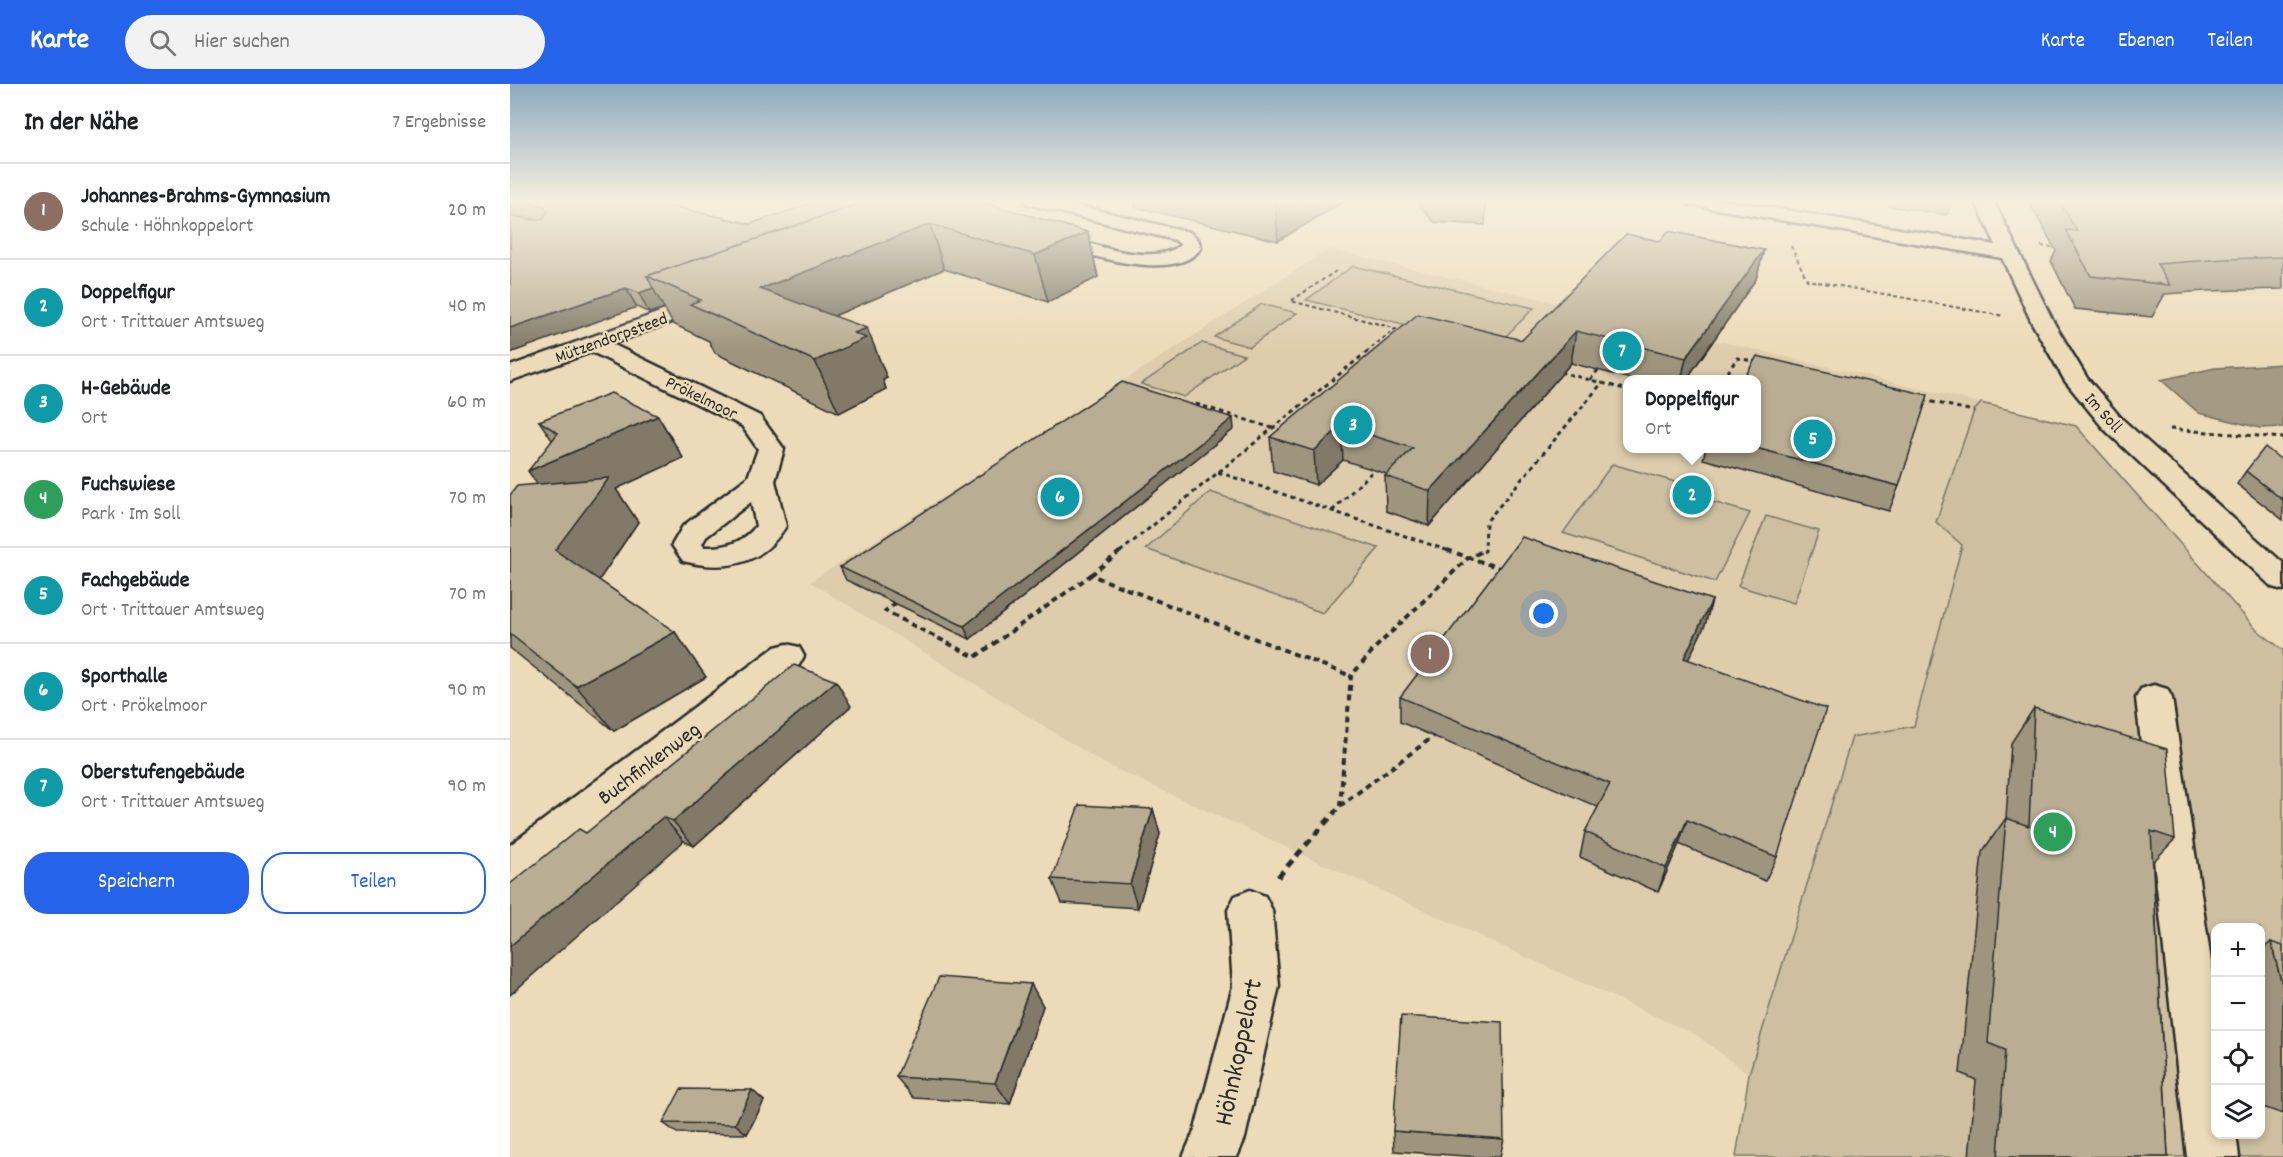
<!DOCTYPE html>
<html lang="de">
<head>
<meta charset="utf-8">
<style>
  body { margin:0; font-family:Dekko,sans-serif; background:#f2f2f2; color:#202124 }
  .controls { position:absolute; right:18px; bottom:18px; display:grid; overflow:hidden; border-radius:12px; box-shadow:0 3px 9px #0003 }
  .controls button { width:54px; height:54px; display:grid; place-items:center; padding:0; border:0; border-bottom:2px solid #e0e0e0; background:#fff; color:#202124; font:30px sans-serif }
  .you { position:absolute; left:1034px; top:530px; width:21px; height:21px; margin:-15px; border:4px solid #fff; border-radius:50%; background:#1a73e8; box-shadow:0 0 0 9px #1a73e833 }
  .badge { display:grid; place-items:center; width:39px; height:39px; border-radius:50%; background:#2563eb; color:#fff; font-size:20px; font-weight:700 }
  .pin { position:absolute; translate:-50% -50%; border:3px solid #fff; box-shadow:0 2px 6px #0006 }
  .popup { position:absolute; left:1113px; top:291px; width:138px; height:78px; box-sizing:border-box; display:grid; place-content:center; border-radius:12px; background:#fff; filter:drop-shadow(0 2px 4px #0005); font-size:20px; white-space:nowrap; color:#757577 }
  .popup b { font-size:22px; color:#202124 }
  .popup::after { content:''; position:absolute; left:50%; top:100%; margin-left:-12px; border:12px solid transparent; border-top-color:#fff }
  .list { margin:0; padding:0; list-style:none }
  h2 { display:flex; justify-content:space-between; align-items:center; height:78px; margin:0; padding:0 24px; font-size:26px }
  h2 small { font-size:20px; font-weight:400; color:#757577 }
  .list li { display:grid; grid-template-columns:39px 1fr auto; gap:18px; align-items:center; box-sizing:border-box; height:96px; padding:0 24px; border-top:2px solid #e0e0e0 }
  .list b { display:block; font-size:22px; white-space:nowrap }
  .list p { margin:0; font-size:20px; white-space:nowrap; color:#757577 }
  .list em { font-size:20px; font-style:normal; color:#757577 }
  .actions { display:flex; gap:12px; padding:18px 24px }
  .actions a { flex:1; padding:14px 0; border:2px solid #2563eb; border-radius:24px; text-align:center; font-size:21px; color:#2563eb }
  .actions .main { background:#2563eb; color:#fff }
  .icon { flex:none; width:33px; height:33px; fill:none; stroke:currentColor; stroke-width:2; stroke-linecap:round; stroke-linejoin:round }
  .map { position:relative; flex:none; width:1773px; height:1073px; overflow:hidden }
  header { display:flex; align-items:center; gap:36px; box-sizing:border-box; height:84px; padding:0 30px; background:#2563eb; color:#fff }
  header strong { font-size:28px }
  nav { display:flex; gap:33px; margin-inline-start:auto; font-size:21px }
  .search { width:420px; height:54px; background:#f2f2f2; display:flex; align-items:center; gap:15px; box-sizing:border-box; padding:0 21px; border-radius:33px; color:#757577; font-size:22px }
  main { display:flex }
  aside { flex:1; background:#fff }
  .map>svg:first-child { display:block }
  .built { fill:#ddcdad; fill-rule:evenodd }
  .green { fill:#cdbfa0; stroke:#7c7566; stroke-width:1.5; fill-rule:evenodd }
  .water { fill:#a59a84; stroke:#746e60; stroke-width:1.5 }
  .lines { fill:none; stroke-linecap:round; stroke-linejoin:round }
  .minor-casing { stroke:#2b2b2b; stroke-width:5 }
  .path-far3 { stroke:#2b2b2b; stroke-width:2; stroke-dasharray:4 3; stroke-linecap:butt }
  .path-far2 { stroke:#2b2b2b; stroke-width:3; stroke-dasharray:4.5 4; stroke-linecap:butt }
  .path-far1 { stroke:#2b2b2b; stroke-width:4; stroke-dasharray:6 4.5; stroke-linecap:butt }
  .path { stroke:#2b2b2b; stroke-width:5; stroke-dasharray:8 6; stroke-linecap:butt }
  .minor { fill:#ecdbb8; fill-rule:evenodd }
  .wall { fill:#9f957e; stroke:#2b2b2b; stroke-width:1.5 }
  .shaded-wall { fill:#827967; stroke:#2b2b2b; stroke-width:1.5 }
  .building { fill:#b9ad93; stroke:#2b2b2b; stroke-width:1.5 }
  .labels { text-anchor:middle; stroke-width:4.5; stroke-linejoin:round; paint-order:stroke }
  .far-street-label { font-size:18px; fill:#2b2b2b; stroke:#ecdbb8 }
  .street-label { font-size:22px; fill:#2b2b2b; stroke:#ecdbb8 }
  .near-street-label { font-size:27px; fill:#2b2b2b; stroke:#ecdbb8 }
</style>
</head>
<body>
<header>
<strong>Karte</strong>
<div class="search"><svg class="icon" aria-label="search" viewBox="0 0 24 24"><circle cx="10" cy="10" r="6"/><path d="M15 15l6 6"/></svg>Hier suchen</div>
<nav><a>Karte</a><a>Ebenen</a><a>Teilen</a></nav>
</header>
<main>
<aside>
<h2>In der Nähe<small>7 Ergebnisse</small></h2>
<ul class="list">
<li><span class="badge" style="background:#8d6e63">1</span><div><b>Johannes-Brahms-Gymnasium</b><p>Schule · Höhnkoppelort</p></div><em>20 m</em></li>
<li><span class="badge" style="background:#0f9aa8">2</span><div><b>Doppelfigur</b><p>Ort · Trittauer Amtsweg</p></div><em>40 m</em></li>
<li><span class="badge" style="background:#0f9aa8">3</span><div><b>H-Gebäude</b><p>Ort</p></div><em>60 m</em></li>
<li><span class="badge" style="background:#2e9e5b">4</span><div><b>Fuchswiese</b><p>Park · Im Soll</p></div><em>70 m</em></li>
<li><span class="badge" style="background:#0f9aa8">5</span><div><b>Fachgebäude</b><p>Ort · Trittauer Amtsweg</p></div><em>70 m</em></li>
<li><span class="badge" style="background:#0f9aa8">6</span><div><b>Sporthalle</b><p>Ort · Prökelmoor</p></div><em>90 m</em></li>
<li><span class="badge" style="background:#0f9aa8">7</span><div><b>Oberstufengebäude</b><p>Ort · Trittauer Amtsweg</p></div><em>90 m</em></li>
</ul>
<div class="actions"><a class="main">Speichern</a><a>Teilen</a></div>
</aside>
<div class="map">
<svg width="1773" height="1073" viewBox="0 0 1773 1073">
  <rect width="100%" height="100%" fill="#ecdbb8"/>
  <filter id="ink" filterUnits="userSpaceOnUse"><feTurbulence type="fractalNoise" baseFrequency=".0167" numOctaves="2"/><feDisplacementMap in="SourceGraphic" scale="12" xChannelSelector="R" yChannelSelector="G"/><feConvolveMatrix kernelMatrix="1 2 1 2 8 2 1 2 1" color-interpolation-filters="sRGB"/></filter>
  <g filter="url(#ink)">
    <path class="built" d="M819 165 1471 319 1464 327 1452 461 1404 642 1342 653 1239 990 1186 951 595 680 300 498ZM1118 296H1246V364H1118Z"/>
    <g class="green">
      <path d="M843 182 1024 224 985 263 796 216Z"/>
      <path d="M752 220 787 229 740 263 704 253Z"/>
      <path d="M692 259 734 271 674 313 631 300Z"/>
      <path d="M1471 319 1566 342 1746 545 1773 566V1073H1226L1239 990 1342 653 1404 642 1452 461 1426 438 1464 327ZM1706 844H1750V1050H1706Z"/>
      <path d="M1102 380 1190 405 1186 413 1240 429 1205 498 1053 449Z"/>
      <path d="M700 408 869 464 813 529 636 465Z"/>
      <path d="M1256 432 1309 447 1284 519 1228 502Z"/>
    </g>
    <path class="water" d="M1773 280V343L1750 344 1689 329 1651 296 1705 284Z"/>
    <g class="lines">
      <g class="minor-casing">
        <g id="minor">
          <path d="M514 116H545L679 148 688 155 691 164C664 202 567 167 531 157L528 153 531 149 538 147C574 156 638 185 671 161L665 156 517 120Z"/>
          <path d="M1174 116H1214L1486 161 1465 116H1483L1544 239 1577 294 1612 335 1773 479V506L1762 503 1594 345 1555 297 1522 239 1492 174 1183 121 1177 120Z"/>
          <path d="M200 210 208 211 211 216 208 221 102 260 250 332 274 365 265 397 276 442C252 481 216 488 173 477L162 461 173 442 238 393 248 365 232 342 82 268 0 297V282ZM241 418 246 442C233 459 215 464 194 463L192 460 196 453Z"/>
          <path d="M277 560 289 563 294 572 289 581 15 798 0 803V761L265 563Z"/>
          <path d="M1644 601 1657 605 1662 614 1706 911V1050H1726L1729 1073H1677L1626 614 1631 605Z"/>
          <path d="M740 806 755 812 762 826 769 902 735 1054 727 1073H673L685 1045 723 902 718 826 725 812Z"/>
        </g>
      </g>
      <g class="path-far3">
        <path d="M1281 162 1297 196 1494 232"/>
        <path d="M1531 162 1547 164"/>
        <path d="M826 187 781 217 884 244"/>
        <path d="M856 268 885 245 892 246"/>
      </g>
      <g class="path-far2">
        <path d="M1050 288 1092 299"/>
        <path d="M1080 296 1088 286"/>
        <path d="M1213 296 1227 274 1248 278"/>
        <path d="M1413 316 1464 327"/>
        <path d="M679 323 683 319 762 344"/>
        <path d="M1660 345 1773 354"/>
        <path d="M708 388 942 468"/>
        <path d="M822 427 864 386"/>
        <path d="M610 468 858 267"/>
        <path d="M973 468 975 467 976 438 1092 299 1118 306"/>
      </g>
      <g class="path-far1">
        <path d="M937 466 992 485"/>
        <path d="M581 491 612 466"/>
        <path d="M386 519 375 527 465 573 581 491 841 592"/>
        <path d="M830 722 841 592 866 563 958 474 975 466"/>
        <path d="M823 730 830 722 924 652"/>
      </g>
      <path class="path" d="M768 793 825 728"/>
      <use href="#minor" class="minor"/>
    </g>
    <g class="wall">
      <path d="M0 116H157L149 119 240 140 311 116 578 148 588 193 538 218 434 185 324 232 377 294 373 296 376 305 329 329 205 269 199 257 163 240 154 224 139 229 127 223 26 136 0 131Z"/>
      <path d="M624 116H836L768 157 625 123Z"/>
      <path d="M905 116H976L975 141 924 138Z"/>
      <path d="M1380 116H1442L1437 131 1379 122Z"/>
      <path d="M1518 116H1773V205L1696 207 1655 210 1642 233 1565 225 1541 177 1546 167Z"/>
      <path d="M1254 166 1246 195 1176 296H1125L1061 279 919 442 876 427 875 392 877 390 833 376 806 401 763 387 760 353 1012 256Z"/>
      <path d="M148 332 173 374 106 405 128 438 89 496 165 548 196 593 104 647 0 564V411L27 400 42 356 29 337Z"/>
      <path d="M724 345 460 555 336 496 330 483Z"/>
      <path d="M1196 364H1246L1389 402 1379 427 1193 375Z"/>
      <path d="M1773 377V436L1727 400 1736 387Z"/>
      <path d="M1202 516 1195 541 1178 576 1267 773 1255 797 1169 760 1148 808 1070 773 1075 748 1088 723 890 638V613Z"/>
      <path d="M341 622 184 762 174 757 76 749Z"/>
      <path d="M1524 624 1665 755 1643 778 1658 1073H1459L1466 996 1450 989 1472 768 1496 734 1501 659Z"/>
      <path d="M643 725 650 750 628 824 552 819 542 795Z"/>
      <path d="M1761 858 1773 904V1030L1750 1022V867Z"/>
      <path d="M521 900 533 922 500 1020 404 1014 386 993Z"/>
      <path d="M242 1006 254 1017 237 1050 167 1049 153 1039Z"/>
      <path d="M883 1047 994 1055 990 1073H970L884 1067Z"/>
    </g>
    <g class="shaded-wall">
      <path d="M117 116H157L124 129Z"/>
      <path d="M765 116H836L768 157Z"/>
      <path d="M420 140 434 185 272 254 250 205Z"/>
      <path d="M578 148 588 193 538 218 525 171Z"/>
      <path d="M1254 166 1246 195 1176 296H1171L1176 274Z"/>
      <path d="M116 204 127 223 0 269V244Z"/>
      <path d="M143 204 154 224 139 229 129 209Z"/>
      <path d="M357 244 377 294 373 296 376 305 329 329 305 277 344 249Z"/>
      <path d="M1066 247 1061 279 919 442 920 407Z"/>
      <path d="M148 332 173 374 106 405 128 438 79 511 45 466 49 431 18 387Z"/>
      <path d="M723 334 724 345 460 555 454 542Z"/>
      <path d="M831 342 833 376 806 401 804 367Z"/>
      <path d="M1202 516 1195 541 1167 599 1174 574Z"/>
      <path d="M165 548 196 593 104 647 66 602Z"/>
      <path d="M326 597 341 622 184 762 163 737Z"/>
      <path d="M643 725 650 750 628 824 620 800Z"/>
      <path d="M153 733 174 757 0 911V862Z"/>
      <path d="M1177 736 1169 760 1148 808 1156 784Z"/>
      <path d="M521 900 533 922 500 1020 485 999Z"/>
      <path d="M242 1006 254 1017 237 1050 225 1040Z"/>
    </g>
    <g class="building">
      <path d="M2 116H135L240 140 311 116H361L137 192 143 204 129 209 116 204 0 244V132L26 136 34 134 38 127 34 122Z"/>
      <path d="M361 116H464L578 148 525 171 420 140 250 205 357 244 344 249 356 254 305 277 180 220 191 216 137 192Z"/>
      <path d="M1548 116H1773V173L1714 175 1647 180 1660 201 1581 192 1556 146 1567 147Z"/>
      <path d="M1158 147 1254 166 1176 274 1066 247 920 407 875 392 903 364 831 342 804 367 760 353 908 230 1012 256 1116 150 1150 157Z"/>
      <path d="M1247 272 1418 311 1389 402 1246 364V296H1233Z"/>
      <path d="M612 298 723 334 454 542 330 483Z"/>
      <path d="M101 309 148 332 18 387 48 349 29 337Z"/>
      <path d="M1755 363 1773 377V416L1736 387Z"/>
      <path d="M99 394 45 466 165 548 66 602 0 550V411L7 402Z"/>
      <path d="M1012 453 1202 516 1174 574 1316 625 1267 773 1177 736 1156 784 1075 748 1100 700 890 613Z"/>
      <path d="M284 581 326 597 163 737 153 733 0 862V800L69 745 76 749Z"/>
      <path d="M1524 624 1657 665 1665 755 1641 747 1658 1073H1488L1495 966 1478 959 1496 734 1519 742Z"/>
      <path d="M569 721 643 725 620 800 542 795Z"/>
      <path d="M1761 858 1773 862V904Z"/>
      <path d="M429 893 521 900 485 999 386 993Z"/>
      <path d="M891 932 992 938 994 1055 883 1047Z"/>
      <path d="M171 1005 242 1006 225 1040 153 1039Z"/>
    </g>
  </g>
  <linearGradient id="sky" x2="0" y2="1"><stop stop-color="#8daac0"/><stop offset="0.44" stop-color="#f6efdf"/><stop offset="1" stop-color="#f6efdf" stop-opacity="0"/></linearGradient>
  <rect width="1773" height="266" fill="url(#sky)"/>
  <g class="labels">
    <g class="far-street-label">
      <text transform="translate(101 253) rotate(-20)" y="6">Mützendorpsteed</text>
      <text transform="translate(192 313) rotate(26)" y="6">Prökelmoor</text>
      <text transform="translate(1594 328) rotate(48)" y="6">Im Soll</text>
    </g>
    <g class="street-label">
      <text transform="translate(138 678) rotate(-37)" y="8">Buchfinkenweg</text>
    </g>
    <g class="near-street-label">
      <text transform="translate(727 968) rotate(-78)" y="9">Höhnkoppelort</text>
    </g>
  </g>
</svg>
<div class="controls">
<button>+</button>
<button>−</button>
<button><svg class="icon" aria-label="locate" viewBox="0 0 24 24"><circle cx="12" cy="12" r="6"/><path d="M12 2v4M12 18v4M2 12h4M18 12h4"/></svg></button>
<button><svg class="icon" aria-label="layers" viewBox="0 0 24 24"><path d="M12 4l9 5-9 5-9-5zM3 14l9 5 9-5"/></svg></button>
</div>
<div class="you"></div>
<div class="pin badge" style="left:920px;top:570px;background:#8d6e63">1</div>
<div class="pin badge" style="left:1182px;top:411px;background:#0f9aa8">2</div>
<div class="popup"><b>Doppelfigur</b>Ort</div>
<div class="pin badge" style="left:843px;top:341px;background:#0f9aa8">3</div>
<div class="pin badge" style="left:1543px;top:748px;background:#2e9e5b">4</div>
<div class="pin badge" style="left:1303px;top:355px;background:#0f9aa8">5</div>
<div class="pin badge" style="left:550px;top:413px;background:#0f9aa8">6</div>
<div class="pin badge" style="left:1112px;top:267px;background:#0f9aa8">7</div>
</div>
</main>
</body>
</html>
